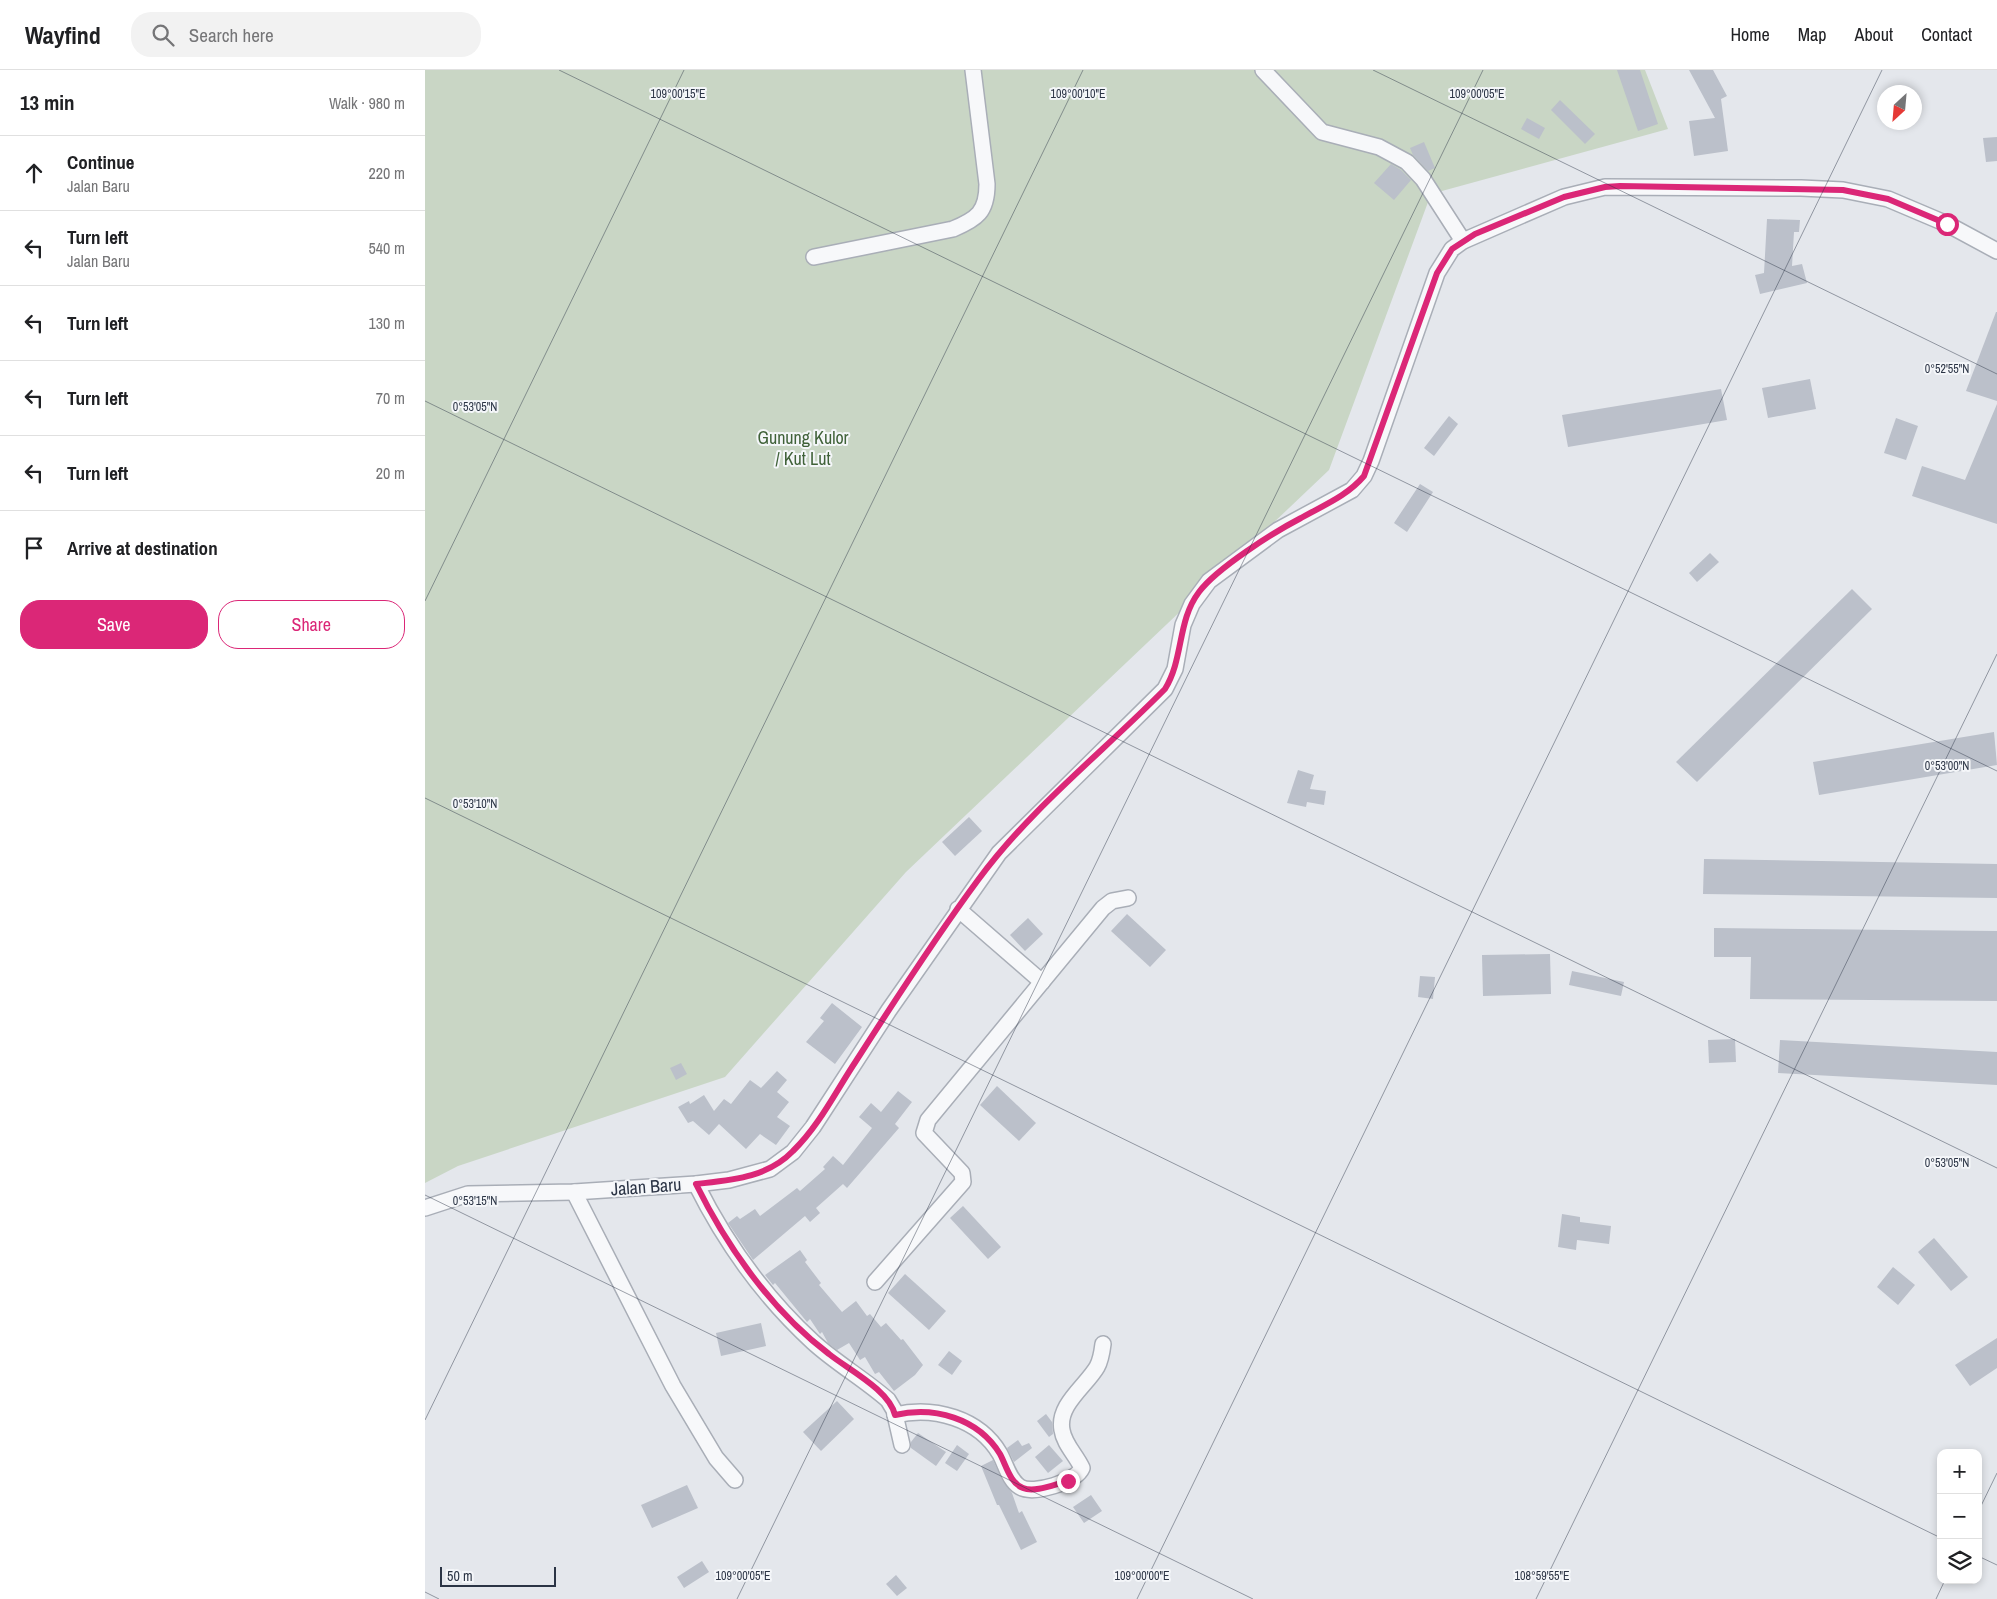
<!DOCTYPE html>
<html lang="en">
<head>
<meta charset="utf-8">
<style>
  body { margin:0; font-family:"Archivo Narrow",sans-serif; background:#f2f2f2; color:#202124 }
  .controls { position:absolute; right:15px; bottom:15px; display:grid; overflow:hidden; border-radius:10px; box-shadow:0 2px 8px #0003 }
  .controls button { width:45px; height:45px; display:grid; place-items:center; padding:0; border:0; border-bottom:1px solid #e0e0e0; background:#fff; color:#202124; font:25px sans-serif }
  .compass { position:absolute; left:1452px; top:15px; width:45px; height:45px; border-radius:50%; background:#fff; box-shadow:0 2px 8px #0003; rotate:206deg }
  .scale { position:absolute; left:15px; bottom:12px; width:116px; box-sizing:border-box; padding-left:5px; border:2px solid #2b3445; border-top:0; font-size:14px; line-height:18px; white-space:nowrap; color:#2b3445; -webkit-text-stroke:4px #f4f6f9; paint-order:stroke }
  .stop { position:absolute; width:15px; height:15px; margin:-11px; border:4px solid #db2777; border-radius:50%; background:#fff }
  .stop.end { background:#db2777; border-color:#fff; box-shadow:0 1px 5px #0008 }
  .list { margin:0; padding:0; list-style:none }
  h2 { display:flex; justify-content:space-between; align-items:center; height:65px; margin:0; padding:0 20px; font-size:21px }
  h2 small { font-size:16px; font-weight:400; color:#757577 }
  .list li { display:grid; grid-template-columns:32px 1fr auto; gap:15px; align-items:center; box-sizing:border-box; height:75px; padding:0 20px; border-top:1px solid #e0e0e0 }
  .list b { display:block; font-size:19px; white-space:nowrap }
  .list p { margin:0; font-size:16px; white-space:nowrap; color:#757577 }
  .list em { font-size:16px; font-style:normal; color:#757577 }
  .actions { display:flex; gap:10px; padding:15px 20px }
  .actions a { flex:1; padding:11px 0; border:1px solid #db2777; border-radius:20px; text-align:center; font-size:18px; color:#db2777 }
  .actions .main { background:#db2777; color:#fff }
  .icon { flex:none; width:28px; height:28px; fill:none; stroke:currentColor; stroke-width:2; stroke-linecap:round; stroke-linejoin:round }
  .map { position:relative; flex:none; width:1572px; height:1529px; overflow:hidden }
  header { display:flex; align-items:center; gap:30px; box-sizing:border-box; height:70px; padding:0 25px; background:#fff; border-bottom:1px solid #e0e0e0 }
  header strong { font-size:24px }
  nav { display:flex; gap:28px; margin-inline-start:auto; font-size:18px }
  .search { width:350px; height:45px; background:#f2f2f2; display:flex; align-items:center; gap:12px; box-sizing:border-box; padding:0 18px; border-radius:20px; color:#757577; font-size:19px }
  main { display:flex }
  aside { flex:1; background:#fff }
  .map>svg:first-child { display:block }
  .green { fill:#c9d6c5 }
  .building { fill:#bbc0ca }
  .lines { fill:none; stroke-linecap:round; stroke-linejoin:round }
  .minor-casing { stroke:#a9aeb7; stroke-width:18 }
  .minor { stroke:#f7f8fa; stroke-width:15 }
  .route { stroke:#db2777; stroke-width:6 }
  .ticks { fill:none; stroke:#2b3445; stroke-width:1; stroke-opacity:0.45 }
  .labels { text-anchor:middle; stroke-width:4; stroke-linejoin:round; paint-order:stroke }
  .park-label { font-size:18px; fill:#3f6138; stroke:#f4f6f9 }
  .street-label { font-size:18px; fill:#2b3445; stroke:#f4f6f9 }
  .ticks-label { font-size:12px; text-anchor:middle; fill:#2b3445; stroke:#f4f6f9; stroke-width:4; stroke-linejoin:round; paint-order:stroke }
</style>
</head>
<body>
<header>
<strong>Wayfind</strong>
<div class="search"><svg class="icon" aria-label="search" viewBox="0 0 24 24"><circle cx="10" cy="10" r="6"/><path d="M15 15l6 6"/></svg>Search here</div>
<nav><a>Home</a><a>Map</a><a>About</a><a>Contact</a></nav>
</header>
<main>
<aside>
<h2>13 min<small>Walk · 980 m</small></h2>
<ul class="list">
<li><svg class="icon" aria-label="ahead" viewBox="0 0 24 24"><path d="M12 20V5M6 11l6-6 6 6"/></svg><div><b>Continue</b><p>Jalan Baru</p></div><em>220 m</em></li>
<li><svg class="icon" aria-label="left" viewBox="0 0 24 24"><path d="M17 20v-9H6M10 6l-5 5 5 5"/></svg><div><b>Turn left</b><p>Jalan Baru</p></div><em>540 m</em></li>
<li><svg class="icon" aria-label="left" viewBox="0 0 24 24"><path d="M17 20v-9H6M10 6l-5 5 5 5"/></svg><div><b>Turn left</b></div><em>130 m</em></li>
<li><svg class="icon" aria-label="left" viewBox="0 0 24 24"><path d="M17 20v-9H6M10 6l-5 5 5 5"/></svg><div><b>Turn left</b></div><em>70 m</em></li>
<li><svg class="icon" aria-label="left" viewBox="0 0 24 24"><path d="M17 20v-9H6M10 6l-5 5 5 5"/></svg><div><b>Turn left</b></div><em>20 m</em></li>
<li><svg class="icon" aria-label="arrive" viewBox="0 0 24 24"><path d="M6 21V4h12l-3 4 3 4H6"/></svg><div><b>Arrive at destination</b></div></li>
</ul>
<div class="actions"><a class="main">Save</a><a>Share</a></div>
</aside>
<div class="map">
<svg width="1572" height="1529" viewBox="0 0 1572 1529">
  <rect width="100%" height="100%" fill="#e4e7ec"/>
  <path class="green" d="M0 0H1220L1243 59 1006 124 904 400 481 802 300 1007 33 1096 0 1113Z"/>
  <g class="building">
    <path d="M1192 0H1215L1233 54 1213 61Z"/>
    <path d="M1264 0H1288L1302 26 1296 29 1303 81 1269 86 1264 51 1290 48Z"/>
    <path d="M1135 30 1170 64 1160 74 1126 40Z"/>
    <path d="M1102 48 1120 58 1114 69 1096 59Z"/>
    <path d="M1572 67V91L1561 92 1558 68Z"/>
    <path d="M999 72 1010 98 1003 101 988 85 985 78Z"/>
    <path d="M966 94 976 100 986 110 969 130 949 113Z"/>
    <path d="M1342 149 1375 150 1374 162H1369L1367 196 1377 194 1382 213 1335 224 1330 205 1339 203Z"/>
    <path d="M1571 242H1572V331L1541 321Z"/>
    <path d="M1385 309 1391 339 1343 348 1337 318Z"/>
    <path d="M1296 319 1302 350 1143 377 1137 345Z"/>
    <path d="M1572 334V454L1487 426 1497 396 1540 410Z"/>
    <path d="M1024 346 1033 354 1009 386 999 378Z"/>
    <path d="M1471 348 1493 356 1481 390 1459 383Z"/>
    <path d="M995 414 1008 422 982 462 969 453Z"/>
    <path d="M1285 483 1294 492 1272 512 1264 503Z"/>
    <path d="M1427 519 1447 539 1272 712 1251 692Z"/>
    <path d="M1569 662 1572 695 1394 725 1388 692Z"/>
    <path d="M873 700 889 705 885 719 901 721 899 735 882 732 881 737 862 733Z"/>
    <path d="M544 747 557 761 530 786 517 772Z"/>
    <path d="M1279 789 1572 794V828L1278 824Z"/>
    <path d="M702 844 741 880 725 897 686 861Z"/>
    <path d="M603 848 618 864 600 881 585 865Z"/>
    <path d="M1289 858 1572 861V931L1325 929 1326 887H1289Z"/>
    <path d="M1125 884 1126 924 1058 926 1057 885Z"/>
    <path d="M1147 901 1199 912 1196 926 1144 915Z"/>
    <path d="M995 906 1010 907 1008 929 993 927Z"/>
    <path d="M407 933 437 957 410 994 381 972 399 951 395 948Z"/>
    <path d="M1310 969 1311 992 1284 993 1283 970Z"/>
    <path d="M1355 970 1572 982V1015L1353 1003Z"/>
    <path d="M256 993 262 1004 251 1010 245 998Z"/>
    <path d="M352 1001 362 1010 352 1022 364 1032 352 1047 365 1056 351 1075 335 1064 321 1079 294 1054 284 1065 268 1051 263 1053 253 1037 264 1031 265 1034 279 1025 289 1041 299 1029 306 1034 325 1010 336 1018Z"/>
    <path d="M572 1016 611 1053 594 1071 555 1035Z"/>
    <path d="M473 1021 487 1032 470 1054 474 1058 422 1118 418 1114 391 1138 395 1143 385 1152 380 1146 328 1190 303 1153 312 1146 315 1149 330 1139 335 1146 372 1118 375 1121 400 1099 398 1097 408 1086 418 1095 447 1058 434 1047 446 1033 456 1042Z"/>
    <path d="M538 1136 576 1177 563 1189 525 1148Z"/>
    <path d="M1137 1144 1155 1147V1152L1186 1156 1184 1174 1152 1170 1151 1180 1133 1177Z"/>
    <path d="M1509 1168 1543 1207 1526 1221 1493 1182Z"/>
    <path d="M375 1180 382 1190 380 1192 396 1213 394 1215 417 1242 431 1231 442 1246 445 1244 456 1257 461 1253 476 1270 478 1269 498 1295 490 1305 469 1321 454 1302 450 1304 440 1287 435 1290 424 1273 412 1280 403 1273 397 1262 395 1264 385 1249 382 1252 350 1213 348 1215 340 1205Z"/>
    <path d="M1468 1197 1490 1215 1473 1235 1452 1217Z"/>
    <path d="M480 1204 521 1241 504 1260 463 1223Z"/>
    <path d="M336 1253 341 1276 296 1286 291 1263Z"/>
    <path d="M1572 1268V1298L1545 1316 1530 1295Z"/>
    <path d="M524 1281 537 1291 527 1305 513 1295Z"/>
    <path d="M412 1331 429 1349 396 1381 378 1362Z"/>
    <path d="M621 1344 627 1352 628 1364 624 1367 612 1351Z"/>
    <path d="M493 1363 521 1382 511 1396 486 1378V1372Z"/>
    <path d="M593 1370 597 1376 604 1373 607 1378 589 1392 582 1378Z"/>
    <path d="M532 1375 544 1384 532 1401 520 1393Z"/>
    <path d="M624 1375 638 1391 623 1403 610 1387Z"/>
    <path d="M568 1390 578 1411 587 1423 594 1443 597 1441 612 1472 596 1480 574 1435H572L556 1396Z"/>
    <path d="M262 1415 273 1438 227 1458 216 1435Z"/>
    <path d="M666 1425 677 1441 659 1453 648 1437Z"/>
    <path d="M277 1491 284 1502 259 1518 252 1507Z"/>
    <path d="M471 1505 482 1518 472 1526 461 1514Z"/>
  </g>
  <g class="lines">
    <g class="minor-casing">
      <g id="minor">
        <path d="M838 0 897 62 954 77 982 92 998 109 1038 171"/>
        <path d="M389 187 528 159C552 149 562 142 562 114L548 0"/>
        <path d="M533 839 617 912"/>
        <path d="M271 1114C300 1172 339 1227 388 1272 411 1293 439 1309 463 1330L469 1340 477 1375"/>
        <path d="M149 1122 248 1316 291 1388 310 1410"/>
        <path d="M0 1138 43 1124 149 1122 271 1114 304 1110 345 1099 368 1082 388 1057 464 940 574 783 740 619 750 599 758 555 767 534 784 511 853 460 927 420 939 406 946 391 1012 203 1027 179 1038 171 1139 127 1180 117 1376 118 1418 120 1463 129 1522 154 1572 181"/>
        <path d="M450 1212 538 1112 537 1103 499 1063 503 1050 678 838 687 831 703 828"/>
        <path d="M470 1345C509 1336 554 1348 575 1384 581 1395 584 1410 595 1417 608 1425 651 1412 657 1398 651 1385 639 1374 637 1360 632 1335 661 1316 672 1297 676 1290 677 1282 678 1274"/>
      </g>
    </g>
    <use href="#minor" class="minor"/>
  </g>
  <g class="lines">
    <path class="route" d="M643 1411C630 1414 610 1423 598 1418 585 1413 581 1395 575 1384 553 1348 509 1336 470 1345 464 1320 424 1300 404 1284 347 1241 302 1177 271 1114 306 1110 342 1108 368 1081 394 1056 411 1021 431 991 470 930 510 868 553 810 606 738 678 682 740 619 759 588 752 551 774 522 792 498 849 462 876 448 899 435 922 426 939 406L1012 203 1027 179 1050 164 1139 127 1180 117 1195 116 1418 120 1463 129 1522 154"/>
  </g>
  <path class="ticks" d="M134 0 1572 701M948 0 1572 304M0 331 1572 1098M0 531 259 0M0 728 1516 1468M0 1125 828 1529M0 1350 658 0M1553 1442 1572 1403M1553 1486 1572 1495M0 1522 14 1529M312 1529 1058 0M712 1529 1457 0M1111 1529 1572 584M1511 1529 1520 1510"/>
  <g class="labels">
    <g class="park-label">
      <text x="378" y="374">Gunung Kulor<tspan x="378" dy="21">/ Kut Lut</tspan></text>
    </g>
    <g class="street-label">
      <text transform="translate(221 1117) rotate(-4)" y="6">Jalan Baru</text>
    </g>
  </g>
  <g class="ticks-label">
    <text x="253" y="28">109°00'15"E</text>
    <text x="653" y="28">109°00'10"E</text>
    <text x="1052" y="28">109°00'05"E</text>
    <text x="1522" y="303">0°52'55"N</text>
    <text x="50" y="341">0°53'05"N</text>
    <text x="1522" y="700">0°53'00"N</text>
    <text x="50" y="738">0°53'10"N</text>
    <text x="1522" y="1097">0°53'05"N</text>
    <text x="50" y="1135">0°53'15"N</text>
    <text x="318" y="1510">109°00'05"E</text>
    <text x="717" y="1510">109°00'00"E</text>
    <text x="1117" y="1510">108°59'55"E</text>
  </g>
</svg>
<div class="controls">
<button>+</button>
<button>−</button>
<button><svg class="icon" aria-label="layers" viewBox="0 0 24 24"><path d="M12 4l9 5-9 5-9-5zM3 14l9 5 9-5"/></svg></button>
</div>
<svg class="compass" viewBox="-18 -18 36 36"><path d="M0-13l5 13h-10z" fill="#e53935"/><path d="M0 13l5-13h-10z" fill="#757577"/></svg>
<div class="scale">50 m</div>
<div class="stop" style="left:1522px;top:154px"></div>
<div class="stop end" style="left:643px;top:1411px"></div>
</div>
</main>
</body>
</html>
